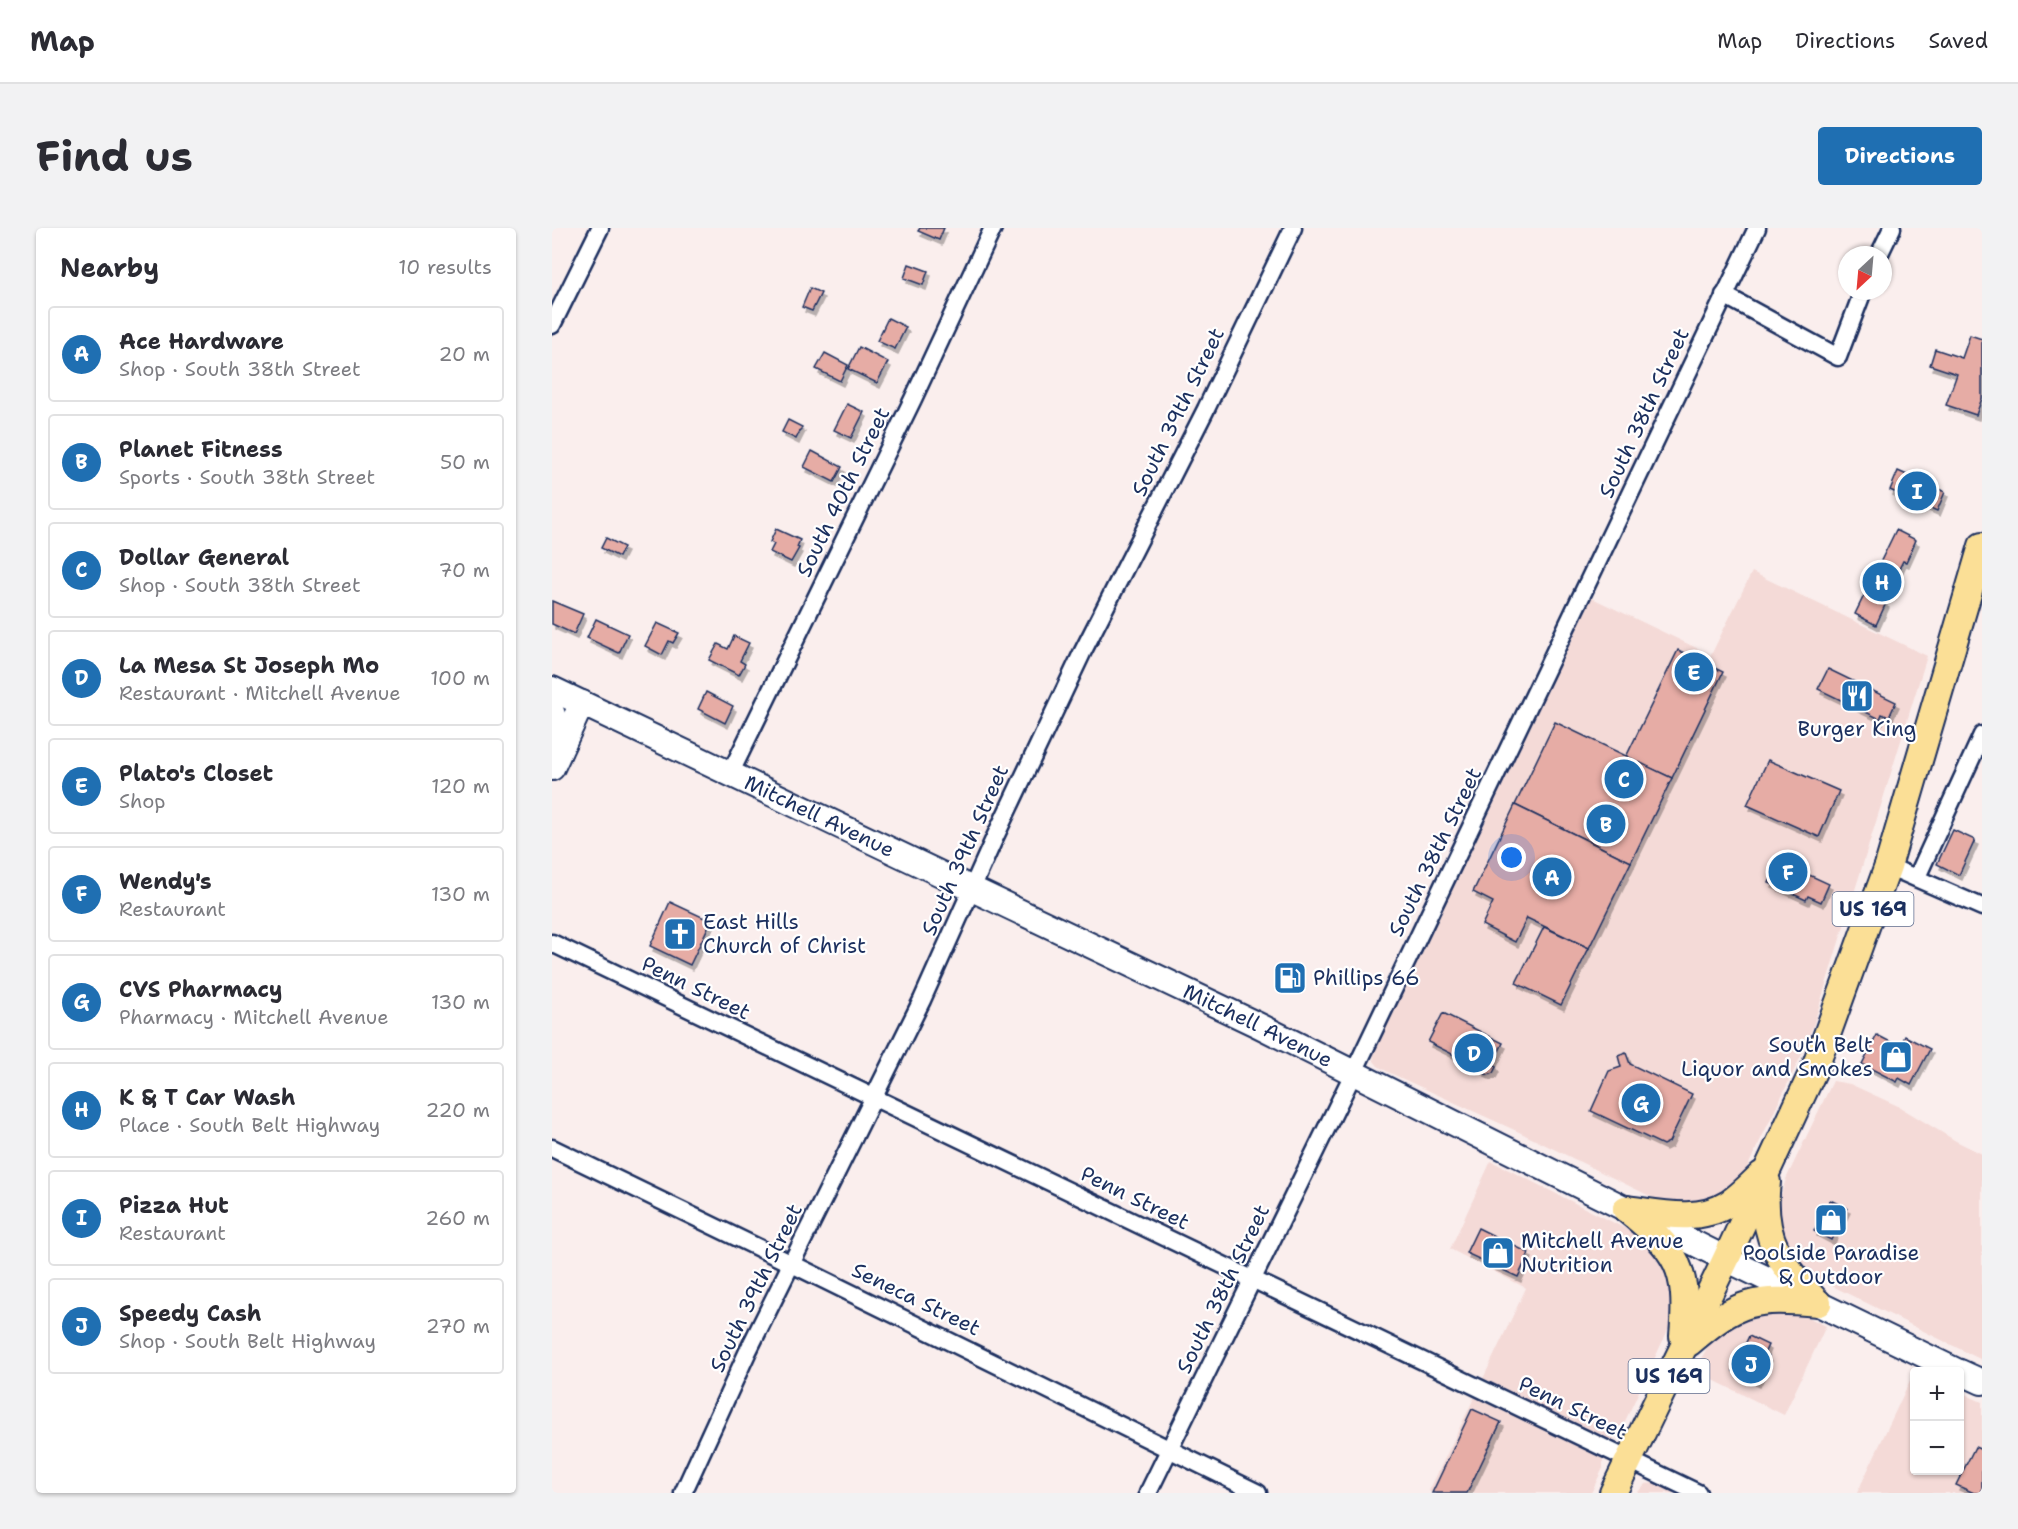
<!DOCTYPE html>
<html lang="en">
<head>
<meta charset="utf-8">
<style>
  body { margin:0; font-family:"Shantell Sans",sans-serif; background:#f2f2f3; color:#2b2b33 }
  .controls { position:absolute; right:18px; bottom:18px; display:grid; overflow:hidden; border-radius:6px; box-shadow:0 2px 4px #0004 }
  .controls button { width:54px; height:54px; display:grid; place-items:center; padding:0; border:0; border-bottom:2px solid #e1e1e2; background:#fff; color:#2b2b33; font:30px sans-serif }
  .compass { position:absolute; left:1286px; top:18px; width:54px; height:54px; border-radius:50%; background:#fff; box-shadow:0 2px 4px #0004; rotate:206deg }
  .you { position:absolute; left:960px; top:630px; width:21px; height:21px; margin:-15px; border:4px solid #fff; border-radius:50%; background:#1a73e8; box-shadow:0 0 0 9px #1a73e833 }
  .badge { display:grid; place-items:center; width:39px; height:39px; border-radius:50%; background:#1f6fb2; color:#fff; font-size:20px; font-weight:700 }
  .pin { position:absolute; translate:-50% -50%; border:3px solid #fff; box-shadow:0 2px 6px #0006 }
  .list { margin:0; padding:0; list-style:none }
  h2 { display:flex; justify-content:space-between; align-items:center; height:78px; margin:0; padding:0 24px; font-size:26px }
  h2 small { font-size:20px; font-weight:400; color:#7c7c81 }
  .list li { display:grid; grid-template-columns:39px 1fr auto; gap:18px; align-items:center; box-sizing:border-box; height:96px; margin:0 12px 12px; padding:0 12px; border:2px solid #e1e1e2; border-radius:6px }
  .list b { display:block; font-size:22px; white-space:nowrap }
  .list p { margin:0; font-size:20px; white-space:nowrap; color:#7c7c81 }
  .list em { font-size:20px; font-style:normal; color:#7c7c81 }
  .map { position:relative; flex:none; width:1430px; height:1265px; overflow:hidden; border-radius:6px }
  header { display:flex; align-items:center; gap:36px; box-sizing:border-box; height:84px; padding:0 30px; background:#fff; border-bottom:2px solid #e1e1e2 }
  header strong { font-size:28px }
  nav { display:flex; gap:33px; margin-inline-start:auto; font-size:21px }
  .intro { display:flex; align-items:center; justify-content:space-between; box-sizing:border-box; height:144px; padding:0 36px }
  h1 { margin:0; font-size:42px }
  .button { padding:15px 27px; border-radius:6px; background:#1f6fb2; color:#fff; font-size:21px; font-weight:700 }
  main { display:flex; gap:36px; padding:0 36px }
  aside { flex:1; background:#fff; border-radius:6px; box-shadow:0 2px 4px #0004 }
  .map>svg:first-child { display:block }
  .built { fill:#f4dad7 }
  .building { fill:#e6aca5; stroke:#1b2f5e; stroke-width:1.5; filter:url(#shadow) }
  .lines { fill:none; stroke-linecap:round; stroke-linejoin:round }
  .street-casing { stroke:#1b2f5e; stroke-width:21 }
  .secondary-casing { stroke:#1b2f5e; stroke-width:28 }
  .primary-casing { stroke:#1b2f5e; stroke-width:30 }
  .street { stroke:#fff; stroke-width:16 }
  .secondary { stroke:#fff; stroke-width:24 }
  .primary { stroke:#fbdf96; stroke-width:26 }
  .labels { text-anchor:middle; stroke-width:4.5; stroke-linejoin:round; paint-order:stroke }
  .shield { fill:#fff; stroke:#5f6d8e; stroke-width:1.5 }
  .shield-label { font-size:20px; font-weight:bold; fill:#1b2f5e }
  .street-label { font-size:21px; fill:#1b2f5e; stroke:#fff }
  .poi-label { font-size:21px; fill:#1b2f5e; stroke:#fff; text-anchor:start }
</style>
</head>
<body>
<header>
<strong>Map</strong>
<nav><a>Map</a><a>Directions</a><a>Saved</a></nav>
</header>
<div class="intro"><h1>Find us</h1><a class="button">Directions</a></div>
<main>
<aside>
<h2>Nearby<small>10 results</small></h2>
<ul class="list">
<li><span class="badge">A</span><div><b>Ace Hardware</b><p>Shop · South 38th Street</p></div><em>20 m</em></li>
<li><span class="badge">B</span><div><b>Planet Fitness</b><p>Sports · South 38th Street</p></div><em>50 m</em></li>
<li><span class="badge">C</span><div><b>Dollar General</b><p>Shop · South 38th Street</p></div><em>70 m</em></li>
<li><span class="badge">D</span><div><b>La Mesa St Joseph Mo</b><p>Restaurant · Mitchell Avenue</p></div><em>100 m</em></li>
<li><span class="badge">E</span><div><b>Plato's Closet</b><p>Shop</p></div><em>120 m</em></li>
<li><span class="badge">F</span><div><b>Wendy's</b><p>Restaurant</p></div><em>130 m</em></li>
<li><span class="badge">G</span><div><b>CVS Pharmacy</b><p>Pharmacy · Mitchell Avenue</p></div><em>130 m</em></li>
<li><span class="badge">H</span><div><b>K &amp; T Car Wash</b><p>Place · South Belt Highway</p></div><em>220 m</em></li>
<li><span class="badge">I</span><div><b>Pizza Hut</b><p>Restaurant</p></div><em>260 m</em></li>
<li><span class="badge">J</span><div><b>Speedy Cash</b><p>Shop · South Belt Highway</p></div><em>270 m</em></li>
</ul>
</aside>
<div class="map">
<svg width="1430" height="1265" viewBox="0 0 1430 1265">
  <defs>
    <filter id="shadow"><feDropShadow dx="3" dy="5" stdDeviation="0" flood-color="#0004"/></filter>
  </defs>
  <rect width="100%" height="100%" fill="#faeeed"/>
  <filter id="ink" filterUnits="userSpaceOnUse"><feTurbulence type="fractalNoise" baseFrequency=".0167" numOctaves="2"/><feDisplacementMap in="SourceGraphic" scale="12" xChannelSelector="R" yChannelSelector="G"/><feConvolveMatrix kernelMatrix="1 2 1 2 8 2 1 2 1" color-interpolation-filters="sRGB"/></filter>
  <g filter="url(#ink)">
    <g class="built">
      <path d="M1200 344 1375 428 1262 795 1250 826 1193 944 1184 956 1157 976 1108 973 969 905 836 844 826 838 822 833 821 823 1038 369 1159 427Z"/>
      <path d="M1281 853 1298 856 1346 878 1404 913 1430 926V1132L1254 1045 1242 1035 1223 987 1234 951Z"/>
      <path d="M939 933 1090 1009 1119 1036 1123 1087 1067 1206 1060 1212H1050L929 1155 974 1060 898 1021Z"/>
      <path d="M1186 1084 1248 1085 1274 1098 1232 1187 1143 1143 1163 1104Z"/>
      <path d="M1362 1144V1242H1408V1164L1430 1174V1265H1305Z"/>
      <path d="M923 1168 1043 1225 1051 1232V1240L1039 1265H881L877 1263Z"/>
      <path d="M1102 1255 1122 1263 1121 1265H1085L1093 1256Z"/>
    </g>
    <g class="building">
      <path d="M368 0H392L387 12 366 3Z"/>
      <path d="M357 36 376 43 371 57 352 50Z"/>
      <path d="M258 60 269 65 260 83 250 79Z"/>
      <path d="M336 90 354 99 343 121 325 113Z"/>
      <path d="M1418 107 1430 111V170L1424 187 1394 177 1405 146 1378 137 1383 121 1410 130Z"/>
      <path d="M307 119 336 134 325 155 296 141Z"/>
      <path d="M273 125 296 137 288 153 264 141Z"/>
      <path d="M295 176 312 184 299 210 282 202Z"/>
      <path d="M236 192 250 199 244 211 230 204Z"/>
      <path d="M260 223 290 239 282 254 252 239Z"/>
      <path d="M1346 243 1393 264 1385 283 1338 262Z"/>
      <path d="M224 301 248 312 245 319 247 320 239 334 218 324 222 316 218 314Z"/>
      <path d="M1344 302 1364 312 1354 334 1351 333 1331 373 1334 375 1324 397 1303 386Z"/>
      <path d="M54 310 72 319 67 329 49 320Z"/>
      <path d="M0 373 31 386 22 406 0 396Z"/>
      <path d="M44 391 76 406 67 425 35 410Z"/>
      <path d="M105 395 127 405 121 415 117 413 110 427 93 418Z"/>
      <path d="M182 408 197 415 188 433 193 436 187 447 157 432 166 416 176 421Z"/>
      <path d="M1126 422 1171 444 1120 550 1074 529Z"/>
      <path d="M1276 441 1344 474 1337 489 1330 486 1328 491 1266 461Z"/>
      <path d="M154 464 181 478 173 495 146 481Z"/>
      <path d="M1003 494 1120 550 1079 634 963 577Z"/>
      <path d="M1216 532 1287 563 1267 609 1195 577Z"/>
      <path d="M963 577 1079 634 1037 720 975 690 963 714 930 697 941 674 921 664Z"/>
      <path d="M1401 602 1423 612 1407 647 1385 636Z"/>
      <path d="M1227 633 1277 656 1269 674 1256 668 1254 672 1217 655Z"/>
      <path d="M118 674 159 693 138 737 98 718Z"/>
      <path d="M992 699 1037 720 1009 777 964 755Z"/>
      <path d="M891 785 951 815 941 835 944 839 941 845 936 847 930 844V841L876 814Z"/>
      <path d="M1325 807 1348 819 1353 808 1378 821 1359 857 1347 850 1345 854 1310 836Z"/>
      <path d="M1074 825 1078 836 1140 866 1117 914 1111 917 1039 883 1057 843 1069 839 1066 828Z"/>
      <path d="M1278 972 1295 980 1279 1012 1262 1003Z"/>
      <path d="M926 1000 977 1025 966 1049 914 1025Z"/>
      <path d="M1197 1108 1216 1117 1212 1126 1217 1128 1205 1154 1181 1143Z"/>
      <path d="M920 1181 949 1194 915 1265H880Z"/>
      <path d="M1423 1219 1430 1222V1265H1422L1404 1257Z"/>
    </g>
    <g class="lines">
      <g class="street-casing">
        <g id="street">
          <path d="M1327 27 1340 0"/>
          <path d="M1172 67 1286 129 1311 63"/>
          <path d="M0 97 48 0"/>
          <path d="M178 546 361 171 441 0"/>
          <path d="M1336 638 1430 679"/>
          <path d="M1365 649 1430 507"/>
          <path d="M0 715 1146 1265"/>
          <path d="M0 920 240 1036 706 1265"/>
          <path d="M131 1265 196 1123 370 772 443 609 530 425 654 181 741 0"/>
          <path d="M596 1265 801 846 1205 0"/>
        </g>
      </g>
      <g class="secondary-casing">
        <g id="secondary">
          <path id="s1" d="M0 461 706 797 1174 1031 1407 1144"/>
          <path d="M0 484 5 499 7 524"/>
          <path d="M0 540 30 475"/>
          <path d="M1408 1144 1430 1154"/>
        </g>
      </g>
      <g class="primary-casing">
        <g id="primary">
          <path d="M1215 954C1208 1010 1228 1037 1266 1075"/>
          <path d="M1074 981C1126 1023 1137 1040 1131 1108"/>
          <path d="M1074 981C1107 985 1146 995 1176 976 1188 968 1199 957 1209 947"/>
          <path d="M1137 1115C1187 1072 1202 1069 1266 1075"/>
          <path d="M1061 1265 1174 1031 1264 837 1336 638 1430 318"/>
        </g>
      </g>
      <use href="#street" class="street"/>
      <use href="#secondary" class="secondary"/>
      <use href="#primary" class="primary"/>
    </g>
  </g>
  <defs>
    <g id="restaurant-square" transform="scale(1.725)"><rect x="-9" y="-9" width="18" height="18" rx="4" fill="#1f6fb2" stroke="#fff"/><path d="M-5-6h1v4h1v-4h1v4h1v-4h1v5L-1.5 .5V6h-2V.5L-5-1ZM5-6V6H3V1.5H1.5Q1.5-4 5-6Z" fill="#fff"/></g>
    <g id="church-square" transform="scale(1.725)"><rect x="-9" y="-9" width="18" height="18" rx="4" fill="#1f6fb2" stroke="#fff"/><path d="M-1.2-6h2.4v3.5h3.3v2.4h-3.3V6h-2.4V-.1h-3.3v-2.4h3.3Z" fill="#fff"/></g>
    <g id="fuel-square" transform="scale(1.725)"><rect x="-9" y="-9" width="18" height="18" rx="4" fill="#1f6fb2" stroke="#fff"/><path d="M-5.5-6h7V0h2V4h1.3V-2.5L3-4.5l.8-.8L6-3V5H2.5V1h-1V6h-7ZM-4.2-4.7v3.2H.2V-4.7Z" fill="#fff"/></g>
    <g id="shop-square" transform="scale(1.725)"><rect x="-9" y="-9" width="18" height="18" rx="4" fill="#1f6fb2" stroke="#fff"/><path d="M-5-2.5h2.3a2.7 3.5 0 0 1 5.4 0H5L5.5 6h-11ZM-1.5-2.5h3a1.5 2.3 0 0 0-3 0Z" fill="#fff"/></g>
  </defs>
  <g fill-rule="evenodd">
    <use href="#restaurant-square" x="1305" y="468"/>
    <use href="#church-square" x="128" y="706"/>
    <use href="#fuel-square" x="738" y="750"/>
    <use href="#shop-square" x="1344" y="829"/>
    <use href="#shop-square" x="1279" y="992"/>
    <use href="#shop-square" x="946" y="1025"/>
  </g>
  <g class="labels">
    <g class="shield">
      <rect x="1280.5" y="664" width="81" height="34" rx="4.5"/>
      <rect x="1076.5" y="1131" width="81" height="34" rx="4.5"/>
    </g>
    <g class="shield-label">
      <text x="1321" y="688">US 169</text>
      <text x="1117" y="1155">US 169</text>
    </g>
    <g class="street-label">
      <text transform="translate(626 184) rotate(-64)" y="7">South 39th Street</text>
      <text transform="translate(1092 185) rotate(-65)" y="7">South 38th Street</text>
      <text transform="translate(291 264) rotate(-64)" y="7">South 40th Street</text>
      <text dy="7" stroke="none"><textPath href="#s1" startOffset="296">Mitchell Avenue</textPath></text>
      <text transform="translate(413 622) rotate(-66)" y="7">South 39th Street</text>
      <text transform="translate(883 624) rotate(-64)" y="7">South 38th Street</text>
      <text transform="translate(144 760) rotate(26)" y="7">Penn Street</text>
      <text dy="7" stroke="none"><textPath href="#s1" startOffset="782">Mitchell Avenue</textPath></text>
      <text transform="translate(583 970) rotate(26)" y="7">Penn Street</text>
      <text transform="translate(204 1060) rotate(-64)" y="7">South 39th Street</text>
      <text transform="translate(671 1061) rotate(-64)" y="7">South 38th Street</text>
      <text transform="translate(364 1071) rotate(26)" y="7">Seneca Street</text>
      <text transform="translate(1021 1180) rotate(26)" y="7">Penn Street</text>
    </g>
    <g class="poi-label">
      <text x="1305" y="508" text-anchor="middle">Burger King</text>
      <text x="151" y="701">East Hills<tspan x="151" dy="24">Church of Christ</tspan></text>
      <text x="761" y="757">Phillips 66</text>
      <text x="1321" y="824" text-anchor="end">South Belt<tspan x="1321" dy="24">Liquor and Smokes</tspan></text>
      <text x="969" y="1020">Mitchell Avenue<tspan x="969" dy="24">Nutrition</tspan></text>
      <text x="1279" y="1032" text-anchor="middle">Poolside Paradise<tspan x="1279" dy="24">&amp; Outdoor</tspan></text>
    </g>
  </g>
</svg>
<div class="controls">
<button>+</button>
<button>−</button>
</div>
<svg class="compass" viewBox="-18 -18 36 36"><path d="M0-13l5 13h-10z" fill="#e53935"/><path d="M0 13l5-13h-10z" fill="#7c7c81"/></svg>
<div class="you"></div>
<div class="pin badge" style="left:1000px;top:649px">A</div>
<div class="pin badge" style="left:1054px;top:596px">B</div>
<div class="pin badge" style="left:1072px;top:551px">C</div>
<div class="pin badge" style="left:922px;top:825px">D</div>
<div class="pin badge" style="left:1142px;top:444px">E</div>
<div class="pin badge" style="left:1236px;top:644px">F</div>
<div class="pin badge" style="left:1089px;top:875px">G</div>
<div class="pin badge" style="left:1330px;top:354px">H</div>
<div class="pin badge" style="left:1365px;top:263px">I</div>
<div class="pin badge" style="left:1199px;top:1136px">J</div>
</div>
</main>
</body>
</html>
